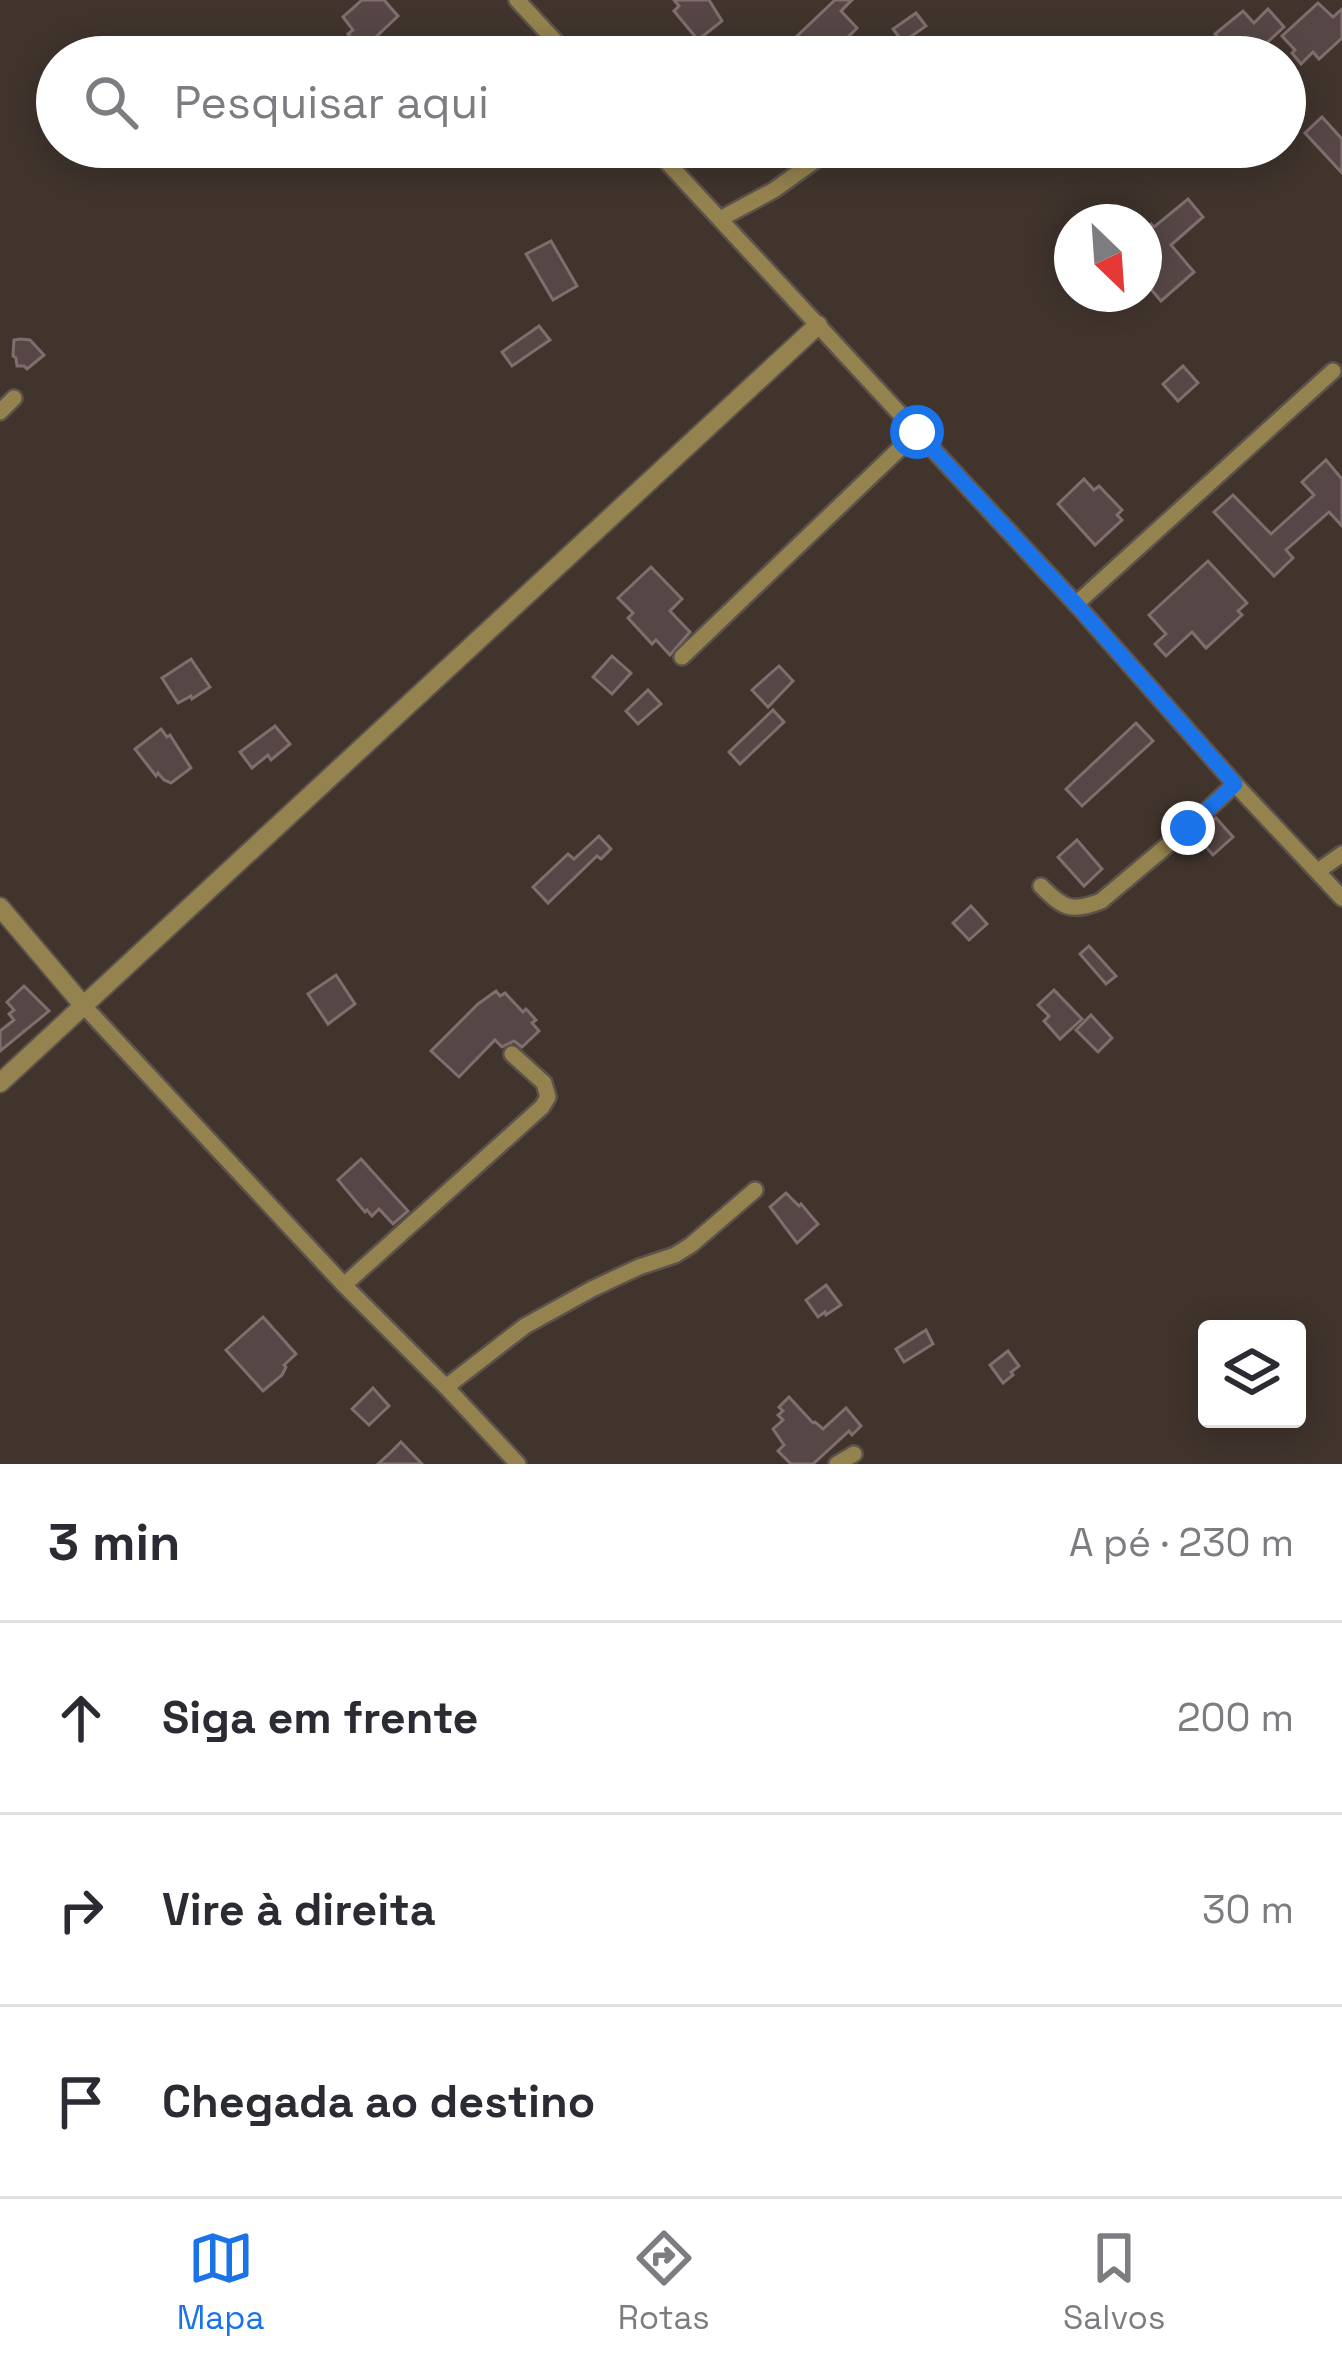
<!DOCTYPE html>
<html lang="pt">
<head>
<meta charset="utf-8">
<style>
  body { margin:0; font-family:"Space Grotesk",sans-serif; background:#f2f2f3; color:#2b2b33 }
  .controls { position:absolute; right:36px; bottom:36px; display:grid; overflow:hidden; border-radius:12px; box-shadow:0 6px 30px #0003 }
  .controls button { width:108px; height:108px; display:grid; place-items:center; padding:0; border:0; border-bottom:3px solid #e1e1e2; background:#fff; color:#2b2b33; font:60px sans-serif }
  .compass { position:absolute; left:1054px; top:204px; width:108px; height:108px; border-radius:50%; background:#fff; box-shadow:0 6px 30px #0003; rotate:155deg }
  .stop { position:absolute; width:36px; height:36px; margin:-27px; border:9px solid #1a73e8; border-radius:50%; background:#fff }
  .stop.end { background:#1a73e8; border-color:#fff; box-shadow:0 3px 12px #0008 }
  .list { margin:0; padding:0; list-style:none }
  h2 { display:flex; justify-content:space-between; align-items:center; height:156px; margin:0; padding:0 48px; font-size:51px }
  h2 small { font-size:39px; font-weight:400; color:#7c7c81 }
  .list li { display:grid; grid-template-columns:78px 1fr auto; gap:36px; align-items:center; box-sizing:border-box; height:192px; padding:0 48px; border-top:3px solid #e1e1e2 }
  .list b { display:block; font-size:45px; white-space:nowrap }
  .list em { font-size:39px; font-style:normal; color:#7c7c81 }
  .icon { flex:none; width:66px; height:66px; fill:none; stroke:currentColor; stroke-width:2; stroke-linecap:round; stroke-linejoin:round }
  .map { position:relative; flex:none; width:1342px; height:1464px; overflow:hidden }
  .search { position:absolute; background:#fff; box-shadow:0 6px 30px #0003; left:36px; right:36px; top:36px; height:132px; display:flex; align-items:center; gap:30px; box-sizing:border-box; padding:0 42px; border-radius:66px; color:#7c7c81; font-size:45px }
  .sheet { height:732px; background:#fff }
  nav { display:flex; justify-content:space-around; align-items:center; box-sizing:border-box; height:168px; border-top:3px solid #e1e1e2; background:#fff; font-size:33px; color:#7c7c81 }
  nav a { display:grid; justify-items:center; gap:6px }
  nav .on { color:#1a73e8 }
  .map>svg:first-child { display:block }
  .building { fill:#564746; stroke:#7f6e6d; stroke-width:3 }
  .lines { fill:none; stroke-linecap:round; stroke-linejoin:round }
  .minor-casing { stroke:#5d524b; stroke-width:20 }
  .tertiary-casing { stroke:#5d524b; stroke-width:22 }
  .minor { stroke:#95834f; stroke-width:15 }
  .tertiary { stroke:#95834f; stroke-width:18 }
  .route { stroke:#1a73e8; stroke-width:15 }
</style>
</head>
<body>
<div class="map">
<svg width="1342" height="1464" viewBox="0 0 1342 1464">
  <rect width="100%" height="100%" fill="#40342d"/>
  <g class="building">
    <path d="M362 0H384L398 16 362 50 348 34 353 30 343 17Z"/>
    <path d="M674 0H709L722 21 698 40 674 11 679 6Z"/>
    <path d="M835 0H852L841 11 857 28 828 57H775Z"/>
    <path d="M1318 3 1333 17 1342 9V38L1319 59 1313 52 1301 64 1292 53 1295 50 1282 36Z"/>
    <path d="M1268 9 1284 27 1251 57H1236L1215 34 1243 11 1254 23Z"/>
    <path d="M916 13 926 26 903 42 893 29Z"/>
    <path d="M1322 117 1342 139V173L1305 133Z"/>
    <path d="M1188 199 1203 217 1171 245 1194 272 1161 301 1144 281V230L1151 224 1154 227Z"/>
    <path d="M551 241 577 286 553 300 526 254Z"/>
    <path d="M539 326 550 340 512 366 502 352Z"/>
    <path d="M20 339 30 340 44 355 27 369 24 366H17L16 358 13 356 14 340Z"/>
    <path d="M1183 366 1198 383 1178 401 1163 384Z"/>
    <path d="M1326 460 1342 479V526L1329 512 1286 550 1293 558 1274 576 1214 512 1233 495 1271 534 1314 495 1302 482Z"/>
    <path d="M1084 479 1094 490 1099 486 1122 510 1117 515 1122 520 1095 545 1058 504Z"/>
    <path d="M1208 561 1247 603 1238 611 1242 615 1206 648 1192 632 1166 656 1155 644 1166 634 1149 615Z"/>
    <path d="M651 567 682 599 670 611 690 632 670 655 656 640 652 644 628 618 633 613 618 598Z"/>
    <path d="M612 656 631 673 612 694 593 677Z"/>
    <path d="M191 659 210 687 192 699 191 696 178 703 162 678Z"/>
    <path d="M779 666 793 681 768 707 752 690Z"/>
    <path d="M648 690 661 704 638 724 626 711Z"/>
    <path d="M773 710 784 722 740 764 729 752Z"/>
    <path d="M1136 723 1153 741 1082 806 1066 789Z"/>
    <path d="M275 726 290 744 271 760 268 755 252 768 240 752Z"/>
    <path d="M161 729 167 737 170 735 191 768 171 783 164 780 158 773 156 776 135 749Z"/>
    <path d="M1216 818 1233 837 1213 855 1197 837Z"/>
    <path d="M599 836 611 849 601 859 597 856 548 903 533 887 568 854 574 859Z"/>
    <path d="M1077 840 1102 869 1084 886 1058 857Z"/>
    <path d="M971 906 987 924 969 940 953 923Z"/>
    <path d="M1089 946 1116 976 1106 984 1080 954Z"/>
    <path d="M336 975 355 1004 328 1024 308 994Z"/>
    <path d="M24 986 49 1011 0 1051V1031L14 1020 9 1014 14 1010 7 1002Z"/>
    <path d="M1054 990 1082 1019 1060 1039 1044 1021 1049 1016 1038 1005Z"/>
    <path d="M496 991 500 996 505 993 523 1012 526 1009 536 1020 532 1023 539 1031 522 1047 514 1041 502 1047 495 1040 459 1077 431 1051 478 1004Z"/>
    <path d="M1091 1015 1112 1038 1098 1052 1076 1030Z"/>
    <path d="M361 1159 408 1211 393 1224 379 1209 372 1216 367 1210 365 1212 338 1180Z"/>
    <path d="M786 1193 799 1206 801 1204 818 1224 797 1243 770 1207Z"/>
    <path d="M826 1285 841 1305 826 1315 825 1312 818 1317 806 1300Z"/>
    <path d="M263 1317 296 1354 284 1365 286 1367 282 1375 263 1391 226 1350Z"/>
    <path d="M926 1330 933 1344 904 1362 896 1349Z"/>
    <path d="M1008 1351 1019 1366 1011 1372 1013 1375 1003 1383 990 1365Z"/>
    <path d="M373 1388 389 1406 369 1425 352 1409Z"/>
    <path d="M789 1397 813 1423 815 1422 823 1429 846 1408 861 1426 852 1435 849 1431 813 1464H791L778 1451 784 1445 773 1429 783 1420 778 1415 783 1411 779 1407Z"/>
    <path d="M401 1442 422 1464H378L390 1453Z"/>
  </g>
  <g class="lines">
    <g class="minor-casing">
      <g id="minor">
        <path d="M517 0 570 57"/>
        <path d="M880 50 882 57"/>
        <path d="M653 147 1076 604 1235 784 1342 898"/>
        <path d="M720 219 774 190 834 147"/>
        <path d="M0 412 14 398"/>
        <path d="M1076 604 1333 371"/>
        <path d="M682 657 917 432"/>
        <path d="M1318 871 1342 854"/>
        <path d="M1041 886C1063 908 1071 913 1101 901L1188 828 1235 784"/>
        <path d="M83 1005 344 1285 446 1387 518 1464"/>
        <path d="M344 1285 542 1107 548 1097 544 1083 512 1054"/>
        <path d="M446 1387 525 1326 592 1289 639 1267 675 1255 691 1245 755 1190"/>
        <path d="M837 1464 854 1454"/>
      </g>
    </g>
    <g class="tertiary-casing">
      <g id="tertiary">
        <path d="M0 907 83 1005"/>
        <path d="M0 1083 818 325"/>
      </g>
    </g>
    <use href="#minor" class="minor"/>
    <use href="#tertiary" class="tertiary"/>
  </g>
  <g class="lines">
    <path class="route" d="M917 432 1076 604 1235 784 1188 828"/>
  </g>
</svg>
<div class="controls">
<button><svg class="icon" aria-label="layers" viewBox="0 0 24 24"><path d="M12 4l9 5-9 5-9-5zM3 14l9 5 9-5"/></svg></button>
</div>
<svg class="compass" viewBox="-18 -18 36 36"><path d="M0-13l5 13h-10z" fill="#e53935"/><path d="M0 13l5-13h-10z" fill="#7c7c81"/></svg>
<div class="stop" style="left:917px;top:432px"></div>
<div class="stop end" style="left:1188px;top:828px"></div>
<div class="search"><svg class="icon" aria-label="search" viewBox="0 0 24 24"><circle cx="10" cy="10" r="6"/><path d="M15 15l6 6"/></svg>Pesquisar aqui</div>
</div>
<section class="sheet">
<h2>3 min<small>A pé · 230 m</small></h2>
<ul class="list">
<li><svg class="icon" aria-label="ahead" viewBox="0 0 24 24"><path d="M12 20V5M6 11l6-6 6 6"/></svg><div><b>Siga em frente</b></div><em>200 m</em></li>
<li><svg class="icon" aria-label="right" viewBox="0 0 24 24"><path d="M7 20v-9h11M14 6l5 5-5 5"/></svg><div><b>Vire à direita</b></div><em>30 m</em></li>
<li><svg class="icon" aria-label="arrive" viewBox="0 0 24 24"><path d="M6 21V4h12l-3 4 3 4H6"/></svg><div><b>Chegada ao destino</b></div></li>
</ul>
</section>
<nav>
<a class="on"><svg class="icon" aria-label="map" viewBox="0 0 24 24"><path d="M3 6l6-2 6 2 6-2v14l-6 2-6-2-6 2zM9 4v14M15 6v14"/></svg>Mapa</a>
<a><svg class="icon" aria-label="directions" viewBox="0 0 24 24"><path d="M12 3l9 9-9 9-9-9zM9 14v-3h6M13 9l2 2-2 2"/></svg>Rotas</a>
<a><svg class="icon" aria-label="saved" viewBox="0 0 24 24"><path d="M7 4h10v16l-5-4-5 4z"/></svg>Salvos</a>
</nav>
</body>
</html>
